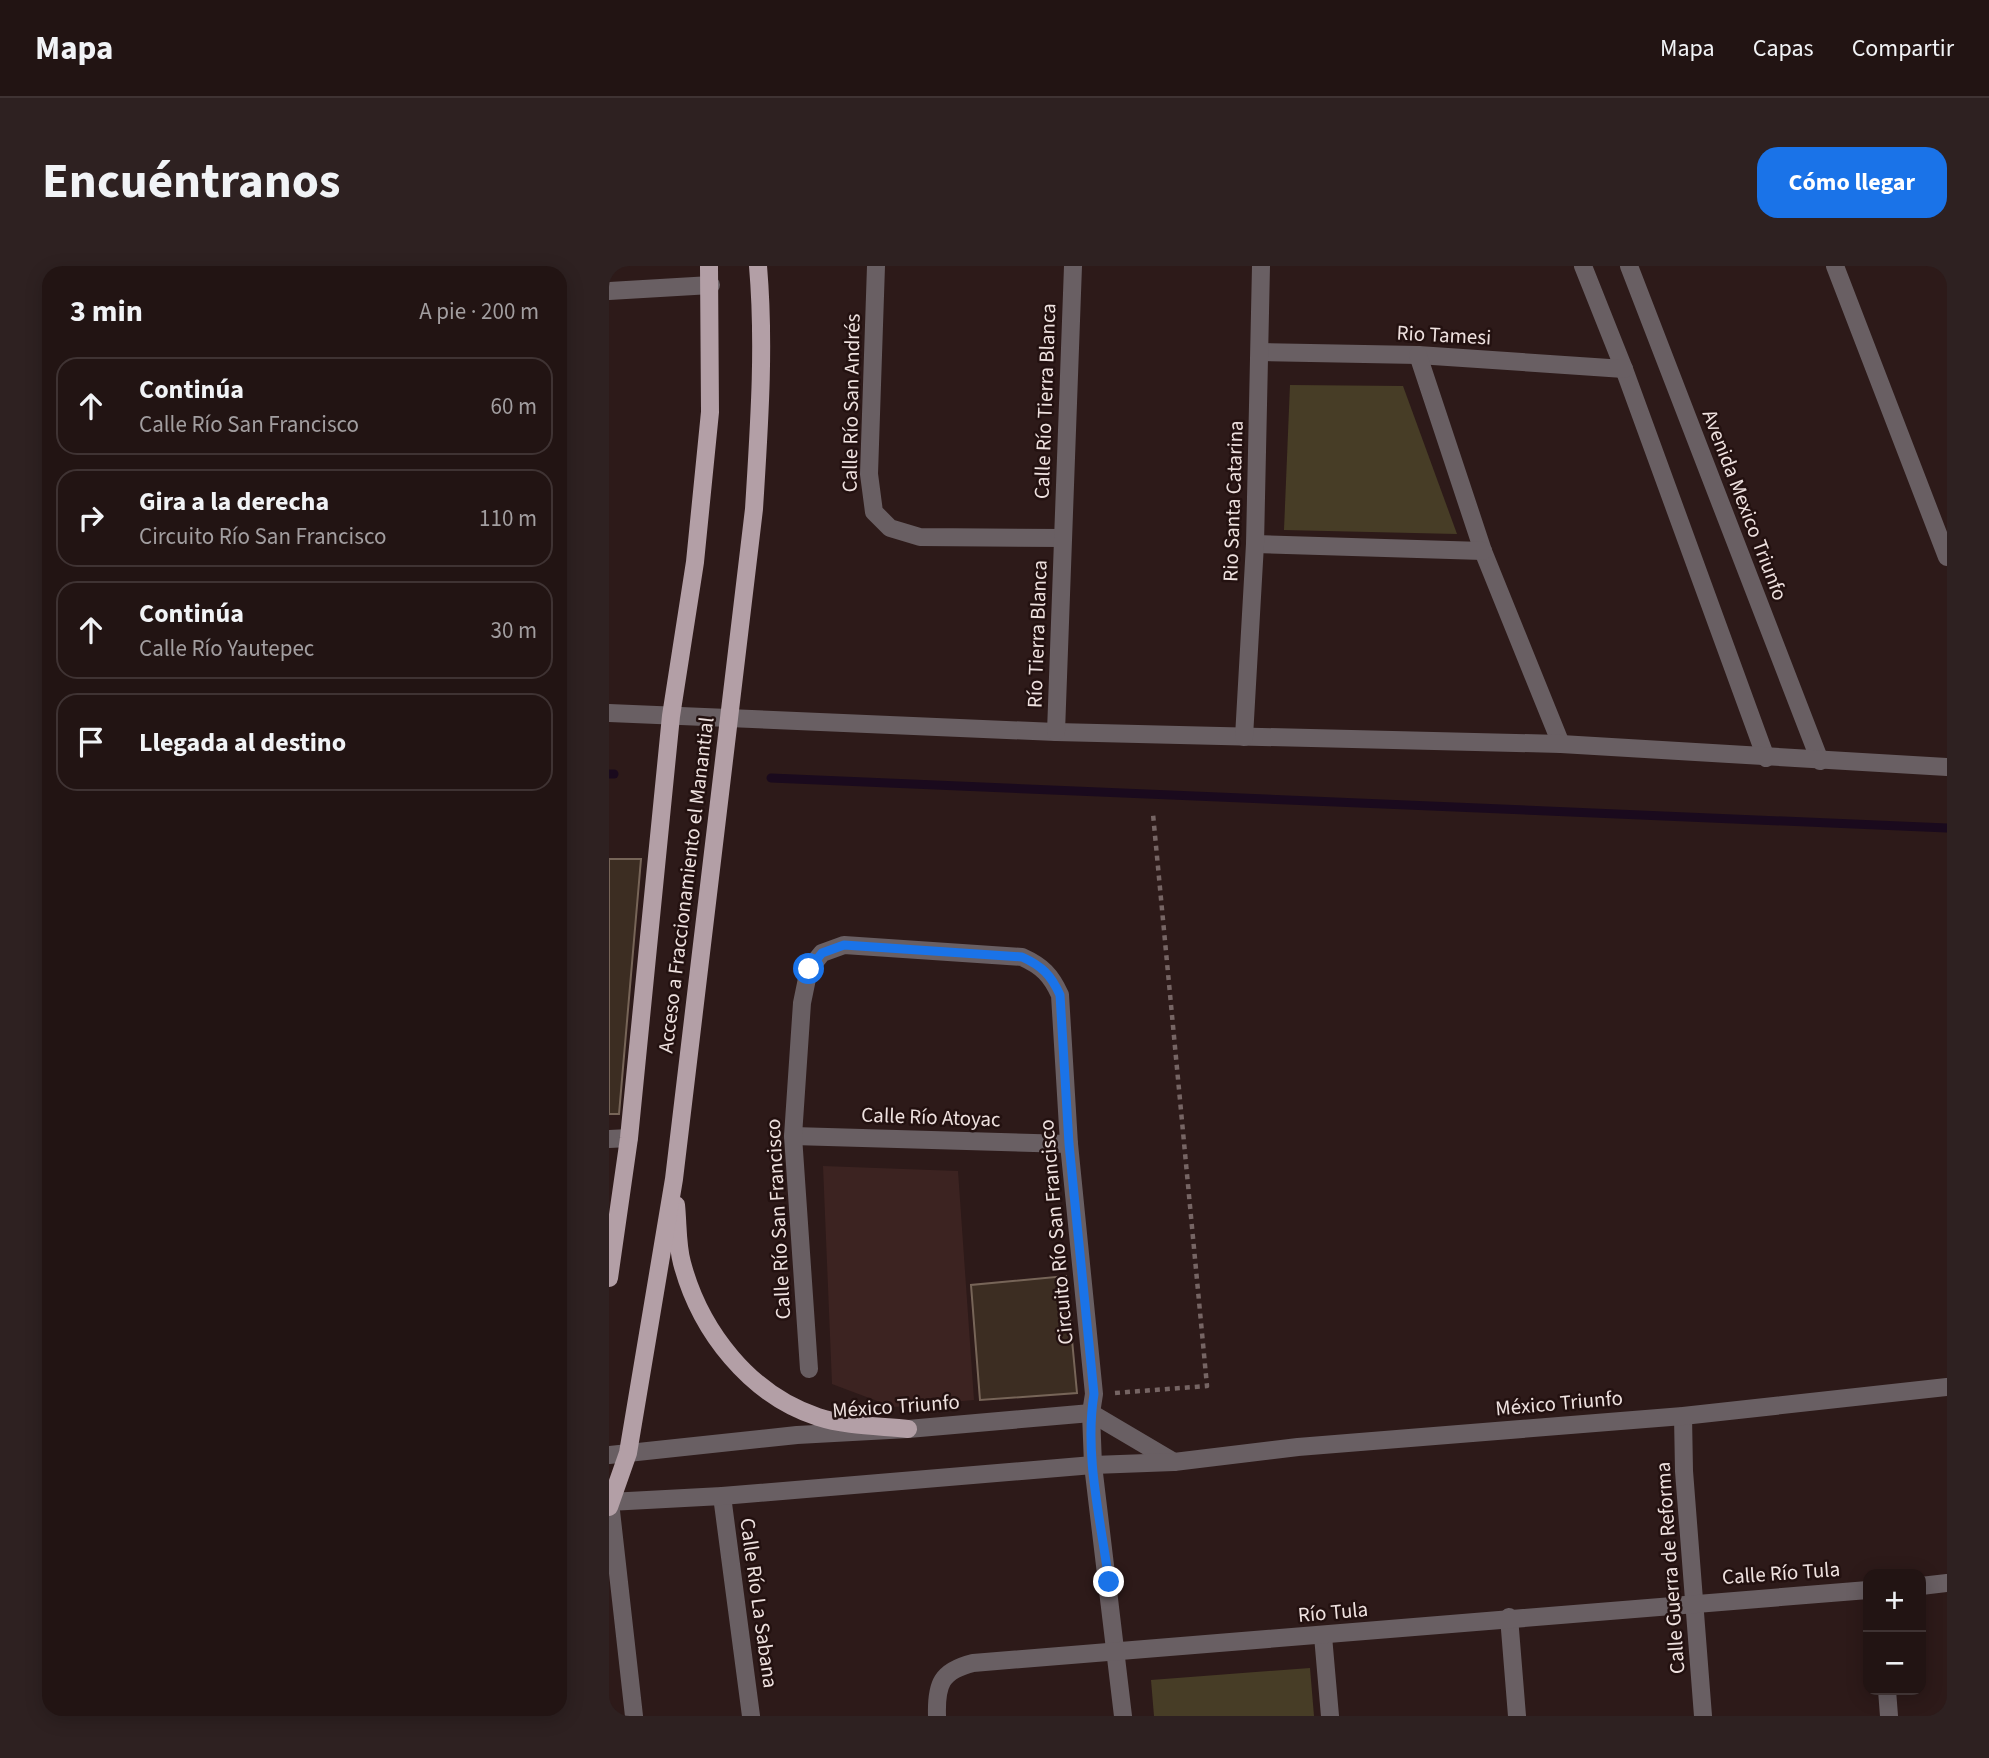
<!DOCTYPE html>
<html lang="es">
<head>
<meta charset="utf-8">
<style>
  body { margin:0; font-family:"Source Sans 3",sans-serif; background:#2e2121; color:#f1f3f6 }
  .controls { position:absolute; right:21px; bottom:21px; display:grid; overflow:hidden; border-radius:14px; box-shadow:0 4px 18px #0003 }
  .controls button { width:63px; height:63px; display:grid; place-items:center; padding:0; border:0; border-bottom:2px solid #3f3333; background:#221413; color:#f1f3f6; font:35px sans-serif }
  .stop { position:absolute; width:21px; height:21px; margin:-16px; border:5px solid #1a73e8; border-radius:50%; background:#fff }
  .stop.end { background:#1a73e8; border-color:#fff; box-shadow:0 2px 7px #0008 }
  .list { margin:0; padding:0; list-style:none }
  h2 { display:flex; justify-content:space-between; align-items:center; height:91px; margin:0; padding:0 28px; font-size:30px }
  h2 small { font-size:23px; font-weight:400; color:#a29ea0 }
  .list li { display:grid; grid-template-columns:46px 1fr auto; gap:21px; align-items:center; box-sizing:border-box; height:98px; margin:0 14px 14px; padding:0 14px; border:2px solid #3f3333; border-radius:21px }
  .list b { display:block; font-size:26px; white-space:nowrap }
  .list p { margin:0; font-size:23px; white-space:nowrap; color:#a29ea0 }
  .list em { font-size:23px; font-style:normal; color:#a29ea0 }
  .icon { flex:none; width:38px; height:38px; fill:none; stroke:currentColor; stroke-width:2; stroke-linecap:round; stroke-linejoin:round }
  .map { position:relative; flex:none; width:1338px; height:1450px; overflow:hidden; border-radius:21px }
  header { display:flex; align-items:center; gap:42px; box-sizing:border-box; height:98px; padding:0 35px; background:#221413; border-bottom:2px solid #3f3333 }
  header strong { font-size:33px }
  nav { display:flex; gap:38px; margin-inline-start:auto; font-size:24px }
  .intro { display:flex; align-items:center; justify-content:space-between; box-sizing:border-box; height:168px; padding:0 42px }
  h1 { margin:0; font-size:49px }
  .button { padding:18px 32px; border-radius:21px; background:#1a73e8; color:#fff; font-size:24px; font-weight:700 }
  main { display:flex; gap:42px; padding:0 42px }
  aside { flex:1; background:#221413; border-radius:21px; box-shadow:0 4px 18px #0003 }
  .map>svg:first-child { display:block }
  .built { fill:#3c2321 }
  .green { fill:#473d26 }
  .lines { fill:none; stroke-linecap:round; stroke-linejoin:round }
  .stream { stroke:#1a0a1d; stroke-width:9 }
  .building { fill:#3c2d22; stroke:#776558; stroke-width:2 }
  .path { stroke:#766564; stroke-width:4.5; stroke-dasharray:5 5; stroke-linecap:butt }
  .minor { stroke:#695f63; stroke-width:18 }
  .major { stroke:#b39fa6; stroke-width:18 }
  .route { stroke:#1a73e8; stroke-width:9 }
  .labels { text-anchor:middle; stroke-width:5; stroke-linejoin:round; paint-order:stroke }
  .street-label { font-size:21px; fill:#eee1df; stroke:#231110 }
</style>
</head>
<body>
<header>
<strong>Mapa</strong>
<nav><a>Mapa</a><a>Capas</a><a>Compartir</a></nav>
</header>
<div class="intro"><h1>Encuéntranos</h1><a class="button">Cómo llegar</a></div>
<main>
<aside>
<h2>3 min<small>A pie · 200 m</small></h2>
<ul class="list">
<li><svg class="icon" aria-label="ahead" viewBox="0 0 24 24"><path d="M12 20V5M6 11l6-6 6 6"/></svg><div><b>Continúa</b><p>Calle Río San Francisco</p></div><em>60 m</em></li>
<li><svg class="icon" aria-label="right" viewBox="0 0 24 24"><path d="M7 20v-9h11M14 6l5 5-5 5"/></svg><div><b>Gira a la derecha</b><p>Circuito Río San Francisco</p></div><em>110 m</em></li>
<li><svg class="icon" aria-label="ahead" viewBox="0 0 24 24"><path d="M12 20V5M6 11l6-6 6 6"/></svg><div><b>Continúa</b><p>Calle Río Yautepec</p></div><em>30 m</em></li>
<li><svg class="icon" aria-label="arrive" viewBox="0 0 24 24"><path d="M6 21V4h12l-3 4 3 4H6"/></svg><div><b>Llegada al destino</b></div></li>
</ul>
</aside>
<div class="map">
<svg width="1338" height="1450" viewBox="0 0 1338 1450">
  <rect width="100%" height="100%" fill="#2d1a19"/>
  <path class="built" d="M214 900 349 905 365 1134 284 1141 223 1118Z"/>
  <g class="green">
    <path d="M681 119 794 120 848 268 675 264Z"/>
    <path d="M701 1402 705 1450H545L542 1414Z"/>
  </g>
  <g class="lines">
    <g class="stream">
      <path d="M0 508H5"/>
      <path d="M162 512 1338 562"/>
    </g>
  </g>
  <g class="building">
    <path d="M0 593H32L10 848H0Z"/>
    <path d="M457 1010 468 1127 371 1134 362 1019Z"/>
  </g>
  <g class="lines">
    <path class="path" d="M506 1127 598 1120 544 548"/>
    <g class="minor">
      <path d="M267 0 260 208 265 246 281 262 311 271 454 272"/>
      <path d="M974 0 1015 103 1157 492"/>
      <path d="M1020 0 1211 495"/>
      <path d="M1226 0 1338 291"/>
      <path d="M0 25 102 19"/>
      <path d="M651 86 809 89 1015 103"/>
      <path d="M809 89 874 285 952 478"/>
      <path d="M646 278 874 285"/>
      <path d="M0 447 447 466 952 478 1338 501"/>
      <path d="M447 466 464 0"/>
      <path d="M635 471 646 278 652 0"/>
      <path d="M184 870 460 878"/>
      <path d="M0 873 20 872"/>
      <path d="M200 1103 184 870 193 737 200 703 213 687 235 679 413 691C433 700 442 709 451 729L460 878 485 1128 482 1147 484 1199 514 1450"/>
      <path d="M1074 1150 1075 1205 1094 1450"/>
      <path d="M0 1189 188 1169 299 1163 482 1147 565 1196"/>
      <path d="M113 1230 142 1450"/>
      <path d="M0 1236 113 1230 484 1199 565 1196 689 1181 1074 1150 1338 1121"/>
      <path d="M1 1236 25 1450"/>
      <path d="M1312 1320 1338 1317"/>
      <path d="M900 1351 908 1450"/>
      <path d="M714 1370 721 1450"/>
      <path d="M1278 1424 1280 1450"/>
      <path d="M328 1450C327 1418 332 1405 364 1397L1259 1324"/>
    </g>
    <g class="major">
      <path d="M67 939C69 958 68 979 73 997 91 1065 141 1129 209 1151 237 1160 271 1160 299 1163"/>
      <path d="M0 1012 20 872 62 450 86 296 101 146 100 0"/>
      <path d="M0 1241 19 1187 65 913 145 243C150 162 156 81 149 0"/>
    </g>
  </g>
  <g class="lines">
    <path class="route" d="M200 703 213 687 235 679 413 691C433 700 442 709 451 729L460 878 485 1128C475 1189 492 1255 500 1316"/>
  </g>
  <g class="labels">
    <g class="street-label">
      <text transform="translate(835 69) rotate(3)" y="7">Rio Tamesi</text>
      <text transform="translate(436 135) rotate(-88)" y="7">Calle Río Tierra Blanca</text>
      <text transform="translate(242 137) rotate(-89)" y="7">Calle Río San Andrés</text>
      <text transform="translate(624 235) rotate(-88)" y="7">Rio Santa Catarina</text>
      <text transform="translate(1136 239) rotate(69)" y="7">Avenida Mexico Triunfo</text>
      <text transform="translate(428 368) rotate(-88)" y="7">Río Tierra Blanca</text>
      <text transform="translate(77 619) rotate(-83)" y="7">Acceso a Fraccionamiento el Manantial</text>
      <text transform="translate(322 851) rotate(2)" y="7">Calle Río Atoyac</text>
      <text transform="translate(169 953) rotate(-93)" y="7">Calle Río San Francisco</text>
      <text transform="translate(447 966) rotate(-95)" y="7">Circuito Río San Francisco</text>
      <text transform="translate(950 1137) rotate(-5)" y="7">México Triunfo</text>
      <text transform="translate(287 1140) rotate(-4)" y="7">México Triunfo</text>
      <text transform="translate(1061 1302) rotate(-94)" y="7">Calle Guerra de Reforma</text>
      <text transform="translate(1172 1307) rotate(-4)" y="7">Calle Río Tula</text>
      <text transform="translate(150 1337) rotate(82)" y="7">Calle Río La Sabana</text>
      <text transform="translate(724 1346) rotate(-5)" y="7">Río Tula</text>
    </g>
  </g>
</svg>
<div class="controls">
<button>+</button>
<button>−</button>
</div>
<div class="stop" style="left:200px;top:703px"></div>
<div class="stop end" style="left:500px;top:1316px"></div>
</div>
</main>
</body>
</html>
